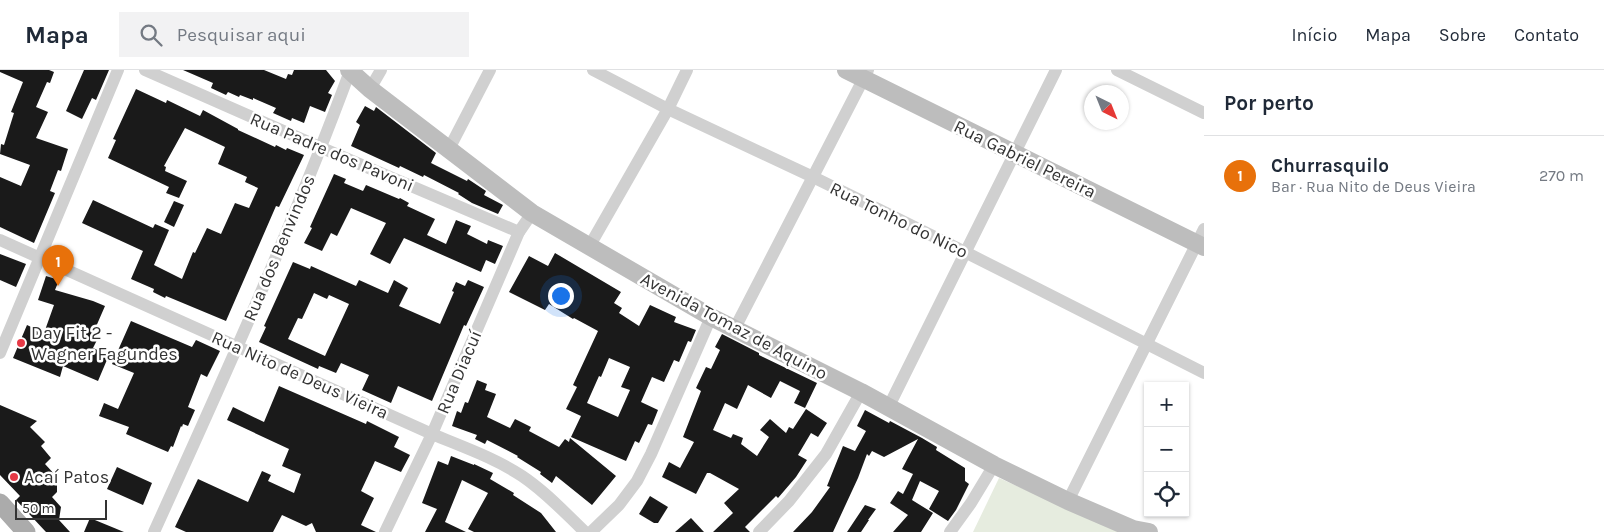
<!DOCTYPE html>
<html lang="pt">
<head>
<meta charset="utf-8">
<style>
  body { margin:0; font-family:Karla,sans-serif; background:#f2f2f3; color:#1f2937 }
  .controls { position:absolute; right:15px; bottom:15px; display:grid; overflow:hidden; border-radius:0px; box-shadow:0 1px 4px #0004 }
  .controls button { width:45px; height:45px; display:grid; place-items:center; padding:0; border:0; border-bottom:1px solid #e0e1e3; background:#fff; color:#1f2937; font:25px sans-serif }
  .compass { position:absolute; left:1084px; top:15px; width:45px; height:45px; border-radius:50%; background:#fff; box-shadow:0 1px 4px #0004; rotate:137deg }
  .scale { position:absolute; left:15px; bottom:12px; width:92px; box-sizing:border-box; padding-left:5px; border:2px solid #333; border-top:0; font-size:14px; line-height:18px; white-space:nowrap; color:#333; -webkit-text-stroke:4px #fff; paint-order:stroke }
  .you { position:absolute; left:560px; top:225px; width:18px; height:18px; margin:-12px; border:4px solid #fff; border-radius:50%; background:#1a73e8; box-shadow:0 0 0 8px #1a73e833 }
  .badge { display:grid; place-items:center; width:32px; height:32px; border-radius:50%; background:#e63946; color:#fff; font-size:16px; font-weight:700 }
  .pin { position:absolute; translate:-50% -41px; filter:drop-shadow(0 1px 2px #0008) }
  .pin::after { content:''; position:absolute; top:26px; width:18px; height:15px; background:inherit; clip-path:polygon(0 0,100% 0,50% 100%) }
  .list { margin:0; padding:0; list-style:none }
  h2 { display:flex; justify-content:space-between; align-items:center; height:65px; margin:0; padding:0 20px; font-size:21px }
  h2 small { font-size:16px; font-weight:400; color:#747a83 }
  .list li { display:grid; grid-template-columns:32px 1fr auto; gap:15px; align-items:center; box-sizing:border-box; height:80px; padding:0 20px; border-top:1px solid #e0e1e3 }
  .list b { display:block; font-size:19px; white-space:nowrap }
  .list p { margin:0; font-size:16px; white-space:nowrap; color:#747a83 }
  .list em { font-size:16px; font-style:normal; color:#747a83 }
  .icon { flex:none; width:28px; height:28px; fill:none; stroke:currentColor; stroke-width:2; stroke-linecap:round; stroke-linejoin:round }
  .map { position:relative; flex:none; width:1204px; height:462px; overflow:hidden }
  header { display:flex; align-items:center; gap:30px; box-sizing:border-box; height:70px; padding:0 25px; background:#fff; border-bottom:1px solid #e0e1e3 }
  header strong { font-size:24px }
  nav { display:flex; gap:28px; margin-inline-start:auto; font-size:18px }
  .search { width:350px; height:45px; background:#f2f2f3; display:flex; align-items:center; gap:12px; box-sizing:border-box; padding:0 18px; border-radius:0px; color:#747a83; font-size:19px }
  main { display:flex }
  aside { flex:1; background:#fff }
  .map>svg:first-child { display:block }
  .green { fill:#e6ecdf }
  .building { fill:#1a1a1a; fill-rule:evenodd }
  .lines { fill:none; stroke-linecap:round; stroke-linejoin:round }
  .street { stroke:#d0d0d0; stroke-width:12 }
  .secondary { stroke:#bdbdbd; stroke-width:18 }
  .primary { stroke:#ababab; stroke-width:19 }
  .poi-dot { fill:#e63946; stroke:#fff; stroke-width:2 }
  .labels { text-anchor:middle; stroke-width:5; stroke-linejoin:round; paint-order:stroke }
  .street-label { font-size:18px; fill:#333; stroke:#fff }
  .poi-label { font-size:18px; fill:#333; stroke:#fff; text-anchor:start }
</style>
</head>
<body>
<header>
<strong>Mapa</strong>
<div class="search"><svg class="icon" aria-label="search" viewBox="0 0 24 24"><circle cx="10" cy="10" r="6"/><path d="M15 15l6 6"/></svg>Pesquisar aqui</div>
<nav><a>Início</a><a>Mapa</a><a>Sobre</a><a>Contato</a></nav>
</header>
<main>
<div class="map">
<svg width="1204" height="462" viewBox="0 0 1204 462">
  <rect width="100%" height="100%" fill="#fff"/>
  <path class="green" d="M999 408 1121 462H973Z"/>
  <g class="building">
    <path d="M0 0H49L54 2 50 13 47 12 36 37 48 42 36 68 68 79 61 101 58 100 50 121 55 123 34 173 0 157V107L21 116 30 95 0 84 1 74 4 75 14 43 11 42 23 12 0 2Z"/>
    <path d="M84 0H109L96 30 92 28 82 49 66 41Z"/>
    <path d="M183 0H264L286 9 288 4 292 5 294 0H326L335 11 328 23 332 25 325 42 310 36 304 53 292 48 291 51 273 43 276 38 253 28V30L240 25 239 27 228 22 226 25 211 18 213 13Z"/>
    <path d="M136 19 166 33 167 30 200 46 203 40 238 59V60L275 77 276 75 286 80 287 78 304 85 279 137 276 136 226 251 166 226 165 228 153 222 154 219 131 209 143 181 82 153 93 130 153 158 155 154 169 160 154 195 182 209 193 182 195 183 207 158 221 164 235 133 249 138 258 118 245 112 247 107 218 94 225 77 185 58 164 96 166 97 165 101 187 111 179 128 166 123 169 117 108 88 116 70 113 69Z"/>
    <path d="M365 36 374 41 376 37 436 83 431 93 467 111 468 109 486 121 484 125 503 135 498 144 472 133 458 124 459 123 424 105 423 107 400 96 399 98 351 76 360 55 356 52Z"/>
    <path d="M334 104 346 109 344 113 363 121 366 115 399 129 400 128 409 133 407 136 435 149 427 165 446 174 456 150 471 156 467 164 487 174 488 170 503 176 495 194 486 190 481 202 404 168 390 194 370 184 386 153 351 138 337 166 331 163 322 181 304 173 312 158 310 157Z"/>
    <path d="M174 131 184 135 174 157 164 152Z"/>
    <path d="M555 183 621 222 614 233 622 238 619 243 639 256 650 235 676 247 674 252 696 260 691 272 688 271 679 292 674 290 664 312 652 307 641 332 658 340 652 355 648 354 639 373 635 371 626 391 571 367 581 346 566 339 577 317 573 315 598 261 574 248 573 249 549 234 545 240 509 222 529 186 548 196ZM609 288 630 297 621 317 630 320 618 347 587 333 599 306 601 307Z"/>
    <path d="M0 184 26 194 16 217 0 210Z"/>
    <path d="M293 192 310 199 311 196 356 216 359 210 388 223 394 210 408 218 399 236 440 254 454 222 452 221 456 212 465 216 468 210 484 217 466 256 464 255 432 331 398 316 391 333 362 320 369 305 341 293 336 303 319 296 318 299 259 272 266 257 264 256ZM314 223 327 229 329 225 349 234 325 286 288 269 298 248 302 249Z"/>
    <path d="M46 206 59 210 55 220 93 231 105 236 95 259 101 262 93 278 109 285 98 311 63 296 60 307 13 288 27 255 44 263 54 235 38 230Z"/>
    <path d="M131 251 192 277 196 270 220 281 207 307 201 304 188 337 195 340 188 356 183 354 182 357 181 356 173 377 171 376 168 382 126 364 129 357 99 346 104 333 118 339 134 303 112 294Z"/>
    <path d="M722 264 759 283V285L817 313 805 338 794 333 800 321 780 311 771 328 748 315 737 339 725 333 713 360 731 368 733 364 743 368 741 374 757 386 769 367 760 360 770 349 786 363 789 357 793 359 806 339 827 353 818 367 811 363 798 385 807 390 796 407 778 428 776 426 745 457 750 462H713L733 443 724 433 739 419 710 403H707L696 424 662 407 669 392 680 398 694 372 683 367 701 321 696 318 706 297 711 299 720 280 715 277Z"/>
    <path d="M477 310 487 314 485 320 496 324 487 347 510 358 515 349 531 357 529 361 559 377 565 369 569 372 570 368 616 406 592 435 556 406 552 413 540 404 541 402 517 387 518 386 487 370 485 374 475 369 477 365 452 356 457 341 461 343 465 332 468 333Z"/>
    <path d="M279 316 366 354 367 351 399 367 394 377 410 385 401 402 375 391 361 421 374 428 361 455 376 462H316L312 453 306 456 282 445 273 462H186L175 457 198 409 248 432 262 401 271 405 268 411 294 423 301 404 282 396 289 379 227 350 233 337 264 352Z"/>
    <path d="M0 335 37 351 30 357 45 372 41 376 51 388 45 394 57 407V422L52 427 61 437 59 450 70 462H46L16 430 20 426 0 405Z"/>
    <path d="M865 340 889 353 890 351 922 368 937 377 936 380 965 398V411L969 414 956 440 948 451 929 439 939 421 920 411 912 430 933 443 921 462H893L908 445 890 433 898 421 903 424 913 404 902 399 918 369 884 387 872 381 869 386 867 384 858 408 833 462H793L812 442 830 417 827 416 843 376 855 381 866 361 857 356Z"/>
    <path d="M451 386 474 395V394L493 403 490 409 514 423 513 425 541 443 556 462H474L468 459 488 423 462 410 445 452 466 462H425L437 439 422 433 438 391 448 395Z"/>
    <path d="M117 397 152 413 143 435 107 419Z"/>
    <path d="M650 426 668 437 658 453H654L639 444Z"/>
    <path d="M865 435 876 439 868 450H869L861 462H847Z"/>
    <path d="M90 448 124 462H84Z"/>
    <path d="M691 448 704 462H675Z"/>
  </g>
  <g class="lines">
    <g class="street">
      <path d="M145 0 322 78 519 162"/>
      <path d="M593 0 668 39 813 107 965 182 1204 303"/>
      <path d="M1117 0 1204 43"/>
      <path d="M370 19 381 0"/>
      <path d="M449 79 490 0"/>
      <path d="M0 170 432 364C463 377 495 388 522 406 546 422 565 443 585 462"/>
      <path d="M589 177 668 39 687 0"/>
      <path d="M735 258 868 0"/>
      <path d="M0 283 118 0"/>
      <path d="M889 336 1056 0"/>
      <path d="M1068 431 1204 159"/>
      <path d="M154 462C223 310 292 158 350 1"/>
      <path d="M385 462 432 364 519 162 532 143"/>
      <path d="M591 462 619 435 637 411 651 384 711 247"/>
      <path d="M759 462 789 431 826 384 861 322"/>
      <path d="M950 462 971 433 994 395"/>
    </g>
    <g class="secondary">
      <path d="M349 0 370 19 532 143 711 247 861 322 994 395 1068 431 1133 459 1149 462"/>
      <path d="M846 0 1204 177"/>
    </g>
    <path class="primary" d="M0 433 26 462"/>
  </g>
  <g class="poi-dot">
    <circle cx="21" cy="273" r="5"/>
    <circle cx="14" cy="407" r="5"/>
  </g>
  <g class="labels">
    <g class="street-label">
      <text transform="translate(332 82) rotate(23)" y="6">Rua Padre dos Pavoni</text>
      <text transform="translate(1025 89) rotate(26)" y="6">Rua Gabriel Pereira</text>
      <text transform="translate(899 150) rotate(26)" y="6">Rua Tonho do Nico</text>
      <text transform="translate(279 178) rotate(-67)" y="6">Rua dos Benvindos</text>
      <text transform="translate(734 256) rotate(28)" y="6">Avenida Tomaz de Aquino</text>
      <text transform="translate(459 302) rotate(-67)" y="6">Rua Diacuí</text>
      <text transform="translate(300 305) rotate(24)" y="6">Rua Nito de Deus Vieira</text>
    </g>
    <g class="poi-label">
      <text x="31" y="269">Day Fit 2 -<tspan x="31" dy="21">Wagner Fagundes</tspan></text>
      <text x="24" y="413">Acaí Patos</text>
    </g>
  </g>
</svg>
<div class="controls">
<button>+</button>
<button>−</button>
<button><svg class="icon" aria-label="locate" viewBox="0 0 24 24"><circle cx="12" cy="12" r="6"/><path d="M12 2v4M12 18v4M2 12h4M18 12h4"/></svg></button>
</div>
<svg class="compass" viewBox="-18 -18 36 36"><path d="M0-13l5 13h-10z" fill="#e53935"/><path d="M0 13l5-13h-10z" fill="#747a83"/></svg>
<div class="scale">50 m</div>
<div class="you"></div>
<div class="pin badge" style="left:58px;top:216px;background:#e8710a">1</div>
</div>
<aside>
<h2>Por perto<small></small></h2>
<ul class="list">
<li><span class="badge" style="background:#e8710a">1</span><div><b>Churrasquilo</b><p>Bar · Rua Nito de Deus Vieira</p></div><em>270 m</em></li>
</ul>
</aside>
</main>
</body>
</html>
